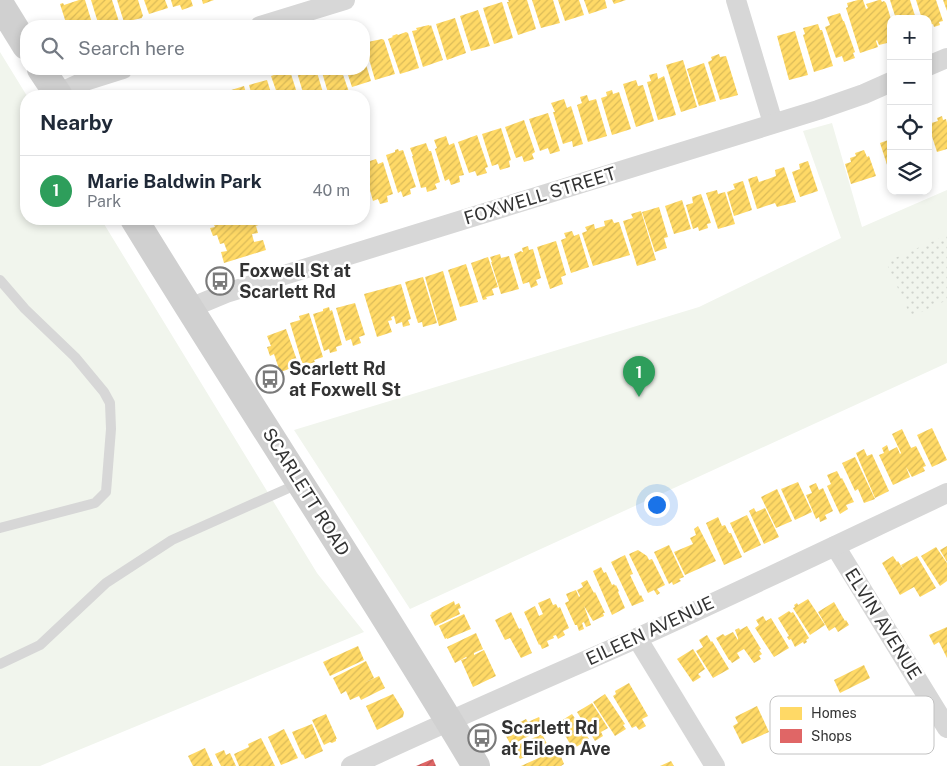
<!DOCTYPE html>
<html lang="en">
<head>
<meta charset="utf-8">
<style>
  body { margin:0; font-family:"Public Sans",sans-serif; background:#f6f6f7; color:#1f2937 }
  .controls { position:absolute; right:15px; top:15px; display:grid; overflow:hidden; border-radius:10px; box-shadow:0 2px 8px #0003 }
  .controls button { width:45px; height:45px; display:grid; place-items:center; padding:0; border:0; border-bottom:1px solid #e0e1e3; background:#fff; color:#1f2937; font:25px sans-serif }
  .you { position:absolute; left:656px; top:504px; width:18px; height:18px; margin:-12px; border:4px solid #fff; border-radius:50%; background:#1a73e8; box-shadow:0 0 0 8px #1a73e833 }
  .badge { display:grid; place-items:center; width:32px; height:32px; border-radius:50%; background:#0f766e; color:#fff; font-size:16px; font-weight:700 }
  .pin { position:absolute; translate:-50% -41px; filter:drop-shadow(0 1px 2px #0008) }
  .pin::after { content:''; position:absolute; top:26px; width:18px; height:15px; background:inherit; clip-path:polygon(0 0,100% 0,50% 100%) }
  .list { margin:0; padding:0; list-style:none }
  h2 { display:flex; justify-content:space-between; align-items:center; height:65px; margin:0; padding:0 20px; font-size:21px }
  h2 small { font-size:16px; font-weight:400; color:#747a83 }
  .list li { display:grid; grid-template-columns:32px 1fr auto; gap:15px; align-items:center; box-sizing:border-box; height:70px; padding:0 20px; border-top:1px solid #e0e1e3 }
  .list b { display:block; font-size:19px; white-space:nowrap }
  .list p { margin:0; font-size:16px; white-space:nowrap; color:#747a83 }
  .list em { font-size:16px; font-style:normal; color:#747a83 }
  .icon { flex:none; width:28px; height:28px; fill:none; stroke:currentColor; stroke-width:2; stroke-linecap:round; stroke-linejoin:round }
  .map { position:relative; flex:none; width:947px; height:766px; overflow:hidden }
  .search { position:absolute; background:#fff; box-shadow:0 2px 8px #0003; left:20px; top:20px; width:350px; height:55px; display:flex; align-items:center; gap:12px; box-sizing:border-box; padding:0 18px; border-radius:20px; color:#747a83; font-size:19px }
  .panel { position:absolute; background:#fff; box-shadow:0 2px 8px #0003; left:20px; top:90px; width:350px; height:135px; border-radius:20px }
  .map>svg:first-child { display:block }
  .green { fill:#f1f5ed }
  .garden { fill:url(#garden-dots) }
  .homes { fill:url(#homes-hatch) }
  .shops { fill:url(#shops-hatch) }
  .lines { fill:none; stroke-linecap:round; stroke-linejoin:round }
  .lane { stroke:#d7d7d7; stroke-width:10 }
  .street { stroke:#d7d7d7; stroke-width:20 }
  .secondary { stroke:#d0d0d0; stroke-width:28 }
  .labels { text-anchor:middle; stroke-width:5; stroke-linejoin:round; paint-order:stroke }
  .street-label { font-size:18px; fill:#333; stroke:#fff }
  .poi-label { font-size:18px; font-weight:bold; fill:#333; stroke:#fff; text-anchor:start }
  .key { fill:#fff; stroke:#c2c2c2; stroke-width:1 }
  .key-label { font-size:14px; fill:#333 }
</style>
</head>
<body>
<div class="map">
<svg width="947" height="766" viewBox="0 0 947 766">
  <defs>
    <pattern id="garden-dots" width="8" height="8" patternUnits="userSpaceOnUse" patternTransform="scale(1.25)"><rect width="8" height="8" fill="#f1f5ed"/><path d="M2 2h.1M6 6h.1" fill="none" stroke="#cfd2cc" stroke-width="1.8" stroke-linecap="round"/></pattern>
    <pattern id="homes-hatch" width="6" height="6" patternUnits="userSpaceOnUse" patternTransform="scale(1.25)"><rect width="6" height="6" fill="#ffd966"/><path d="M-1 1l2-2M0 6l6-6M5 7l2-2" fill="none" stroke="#dbbb59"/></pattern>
    <pattern id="shops-hatch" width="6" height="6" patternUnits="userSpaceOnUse" patternTransform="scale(1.25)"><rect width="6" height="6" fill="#e06666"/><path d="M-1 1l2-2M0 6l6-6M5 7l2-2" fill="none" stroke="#b65555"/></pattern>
  </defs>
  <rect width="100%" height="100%" fill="#fff"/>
  <g class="green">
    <path d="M0 52 27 96 26 219H101L317 573 364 632 40 766H0Z"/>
    <path d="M832 123 862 227 947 190V363L410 609 294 430 699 307 841 238 803 131Z"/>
  </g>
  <path class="garden" d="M947 235V300L911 317 886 262Z"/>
  <g class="homes">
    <path d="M79 0H85L93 26H67L60 4 63 3 64 5Z"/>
    <path d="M91 0H112L120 25 118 26H99Z"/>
    <path d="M117 0H138L143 16 142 17V18L124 22Z"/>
    <path d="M144 0H165L168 8 149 14Z"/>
    <path d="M171 0H191L193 6 182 10 180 5 173 7Z"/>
    <path d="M202 0H214L203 4Z"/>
    <path d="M508 0H527L536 29 518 35 507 2H509Z"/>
    <path d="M532 0H553L560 23 541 28Z"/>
    <path d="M558 0H579L584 15 565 21Z"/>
    <path d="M584 0H605L607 8 589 14Z"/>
    <path d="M612 0H626L614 4Z"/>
    <path d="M858 0H863L866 9 868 8 866 4 879 0H881L882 2 884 1 886 3 891 19V42L879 45 877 40 876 41 878 47 860 53 846 8 848 7 847 3Z"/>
    <path d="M890 0H910L916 19H896Z"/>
    <path d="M916 0H936L943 21 939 22 940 25 934 27 933 24 928 26V19H922Z"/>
    <path d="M943 0H947V11Z"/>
    <path d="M502 2 513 38 494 44 483 8Z"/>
    <path d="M478 10 490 46 471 51 460 16Z"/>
    <path d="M840 13 843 21H844L855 52 853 53 855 58 844 62 842 56 836 58 825 27 830 25 827 17Z"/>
    <path d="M455 18 466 53 447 60 436 24Z"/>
    <path d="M818 24 820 30H822L833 66 814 72 803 35 805 34 803 28Z"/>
    <path d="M429 25 430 26 431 25 443 60 423 67 412 31 417 30 416 28Z"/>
    <path d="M795 31 808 75 789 80 777 36Z"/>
    <path d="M406 32 408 33 419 68 400 74 388 39 393 37 392 36 397 34 398 35Z"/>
    <path d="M382 39 384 40 395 74 375 80 365 45 369 44 368 42Z"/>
    <path d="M719 54 720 57 726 56 738 95 720 100 708 62 712 60 711 57Z"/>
    <path d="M364 58 371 81 352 87 346 69H364Z"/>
    <path d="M683 60 697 107 681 112 666 65Z"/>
    <path d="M704 63 716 101 699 106 687 69Z"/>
    <path d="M296 69H316L324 96H304Z"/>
    <path d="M321 69H341L349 92 334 96H329Z"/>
    <path d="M288 70 290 71 298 96H278L271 76Z"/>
    <path d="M657 73 658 79 664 76 676 115 658 120 647 82 651 81 649 75Z"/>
    <path d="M267 80 272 96H252L249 85Z"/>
    <path d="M636 80 638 86 643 85 654 121 636 127 623 84Z"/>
    <path d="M244 86 247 96H226L225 92Z"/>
    <path d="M612 90 613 94 619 92 631 129 612 135 601 98 607 96 606 92Z"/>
    <path d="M587 95 589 101 596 99 607 136 588 142 577 105 582 103 580 97Z"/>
    <path d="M564 99 567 108 571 106 583 144 573 147 572 141 563 144 553 112H555L551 103Z"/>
    <path d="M548 113 560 151 550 154 548 148 540 151 529 119Z"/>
    <path d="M942 116 943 120 946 119 947 123V149L937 152 928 124 938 121 937 118Z"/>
    <path d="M524 120 535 152 532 154 534 159 524 162 522 156 516 158 505 127Z"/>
    <path d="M501 128 511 160 509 161 510 167 500 170 498 164 492 166 482 134Z"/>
    <path d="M477 135 488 167 485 168 487 173 477 176 475 171 469 173 458 142Z"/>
    <path d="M446 136 449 145 454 143 464 175 459 176 460 182 451 185 449 179 445 181 435 149 437 148 434 140Z"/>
    <path d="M891 139V174H890L880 143Z"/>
    <path d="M426 143 429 151H431L440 182 435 184 437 189 427 192 426 187 421 188 412 156H413L410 148Z"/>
    <path d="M398 149 399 151 403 150 416 187 410 189 411 194 403 197 401 191 398 193 386 155 395 152V150Z"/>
    <path d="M864 150 867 157 869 156 876 176 851 184 845 164 851 162 850 158 856 156 855 153Z"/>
    <path d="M376 159 378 164 383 162 393 194 387 196 388 202 380 204 378 199 373 201 364 169 365 168 364 161 366 160 367 162Z"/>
    <path d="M808 161 818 191 800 197 792 172 800 169 799 164Z"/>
    <path d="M784 167 796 202 777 207 775 203 757 209 748 179 757 176 759 182 768 179 776 176 775 170Z"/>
    <path d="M743 181 752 210 734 216 727 192 735 189 733 184Z"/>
    <path d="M364 187 369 202 364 203Z"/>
    <path d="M717 190 718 194 725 192 735 224 718 229 706 193Z"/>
    <path d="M701 194 711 223 707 224 708 228 699 231 698 227 693 229 686 205 693 203 692 197Z"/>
    <path d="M682 200 691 229 674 234 665 206Z"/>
    <path d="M659 207 668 237 664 238 667 248 655 252 642 212Z"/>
    <path d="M641 211 656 260 637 266 623 221 633 218 631 214Z"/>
    <path d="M236 219H259L261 224 256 226 258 233 252 234 254 242 263 240 266 250 224 263 221 252 227 251 224 243 220 244 217 235 213 236 210 228 215 227 214 225Z"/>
    <path d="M612 219 614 223 619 222 630 255 593 266 582 233 587 231 585 227 594 224 595 229 601 227 605 226 604 221Z"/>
    <path d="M572 231 574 236 579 234 589 267 571 273 561 240 566 238 564 233Z"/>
    <path d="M556 241 566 275 561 277 563 284 550 289 537 247Z"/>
    <path d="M528 246 529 250 533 249 541 278 536 280 538 285 531 288 529 282 523 284 514 254 521 251 522 252H523L522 248Z"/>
    <path d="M500 254 501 258 509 256 519 289 501 294 491 262H492L490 257Z"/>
    <path d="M488 257 498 287 492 289 494 295 486 297 487 299 483 300 471 263Z"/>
    <path d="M466 264 478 302 460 307 448 270Z"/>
    <path d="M443 271 457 320 439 326 425 277Z"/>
    <path d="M423 277 437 323 423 327 422 322 418 323 405 282Z"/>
    <path d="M401 284 411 319 408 320 410 325 403 327 402 322 396 324 394 316 391 317 392 320 388 321 392 332 377 337 364 294Z"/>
    <path d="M355 303 365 335 359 337 361 343 353 346 351 339 346 341 336 308Z"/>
    <path d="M329 307 330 311 332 310 342 345 336 347 337 351 330 353 329 349 324 351 313 314 323 311V309Z"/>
    <path d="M309 313 323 357 314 360 315 362 305 365 304 363H302L290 323 300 320 299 316Z"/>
    <path d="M286 329 299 366 280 372 274 354 270 356 267 347 271 346 267 336Z"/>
    <path d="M932 428 947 460 932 467 917 435Z"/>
    <path d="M902 429 911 448 916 446 926 466 923 467 925 471 912 477 906 467 910 477 893 485 879 455 884 453 882 448 887 445 889 451 897 447 900 454 901 453 892 434Z"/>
    <path d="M864 449 867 456 872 454 889 491 875 498 856 453Z"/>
    <path d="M855 457 875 499 864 503 858 489 855 491 842 463Z"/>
    <path d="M837 471 841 479 842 478 854 502 846 505 848 509 840 514 827 486 831 484 827 475Z"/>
    <path d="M798 482 812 512 795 520 781 489Z"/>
    <path d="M816 483 819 490 823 488 833 511 825 515 827 519 820 522 819 517 816 519 806 495 812 493 809 486Z"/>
    <path d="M777 489 792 521 776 528 761 497Z"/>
    <path d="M754 508 756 512 765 508 779 537 764 544 749 511Z"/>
    <path d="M747 515 761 545 744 553 730 523Z"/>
    <path d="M718 517 722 526 725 525 729 533H731L742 557 724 565 706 523Z"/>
    <path d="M698 526 716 561 685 575 674 552 693 544 690 538 696 535 694 529Z"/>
    <path d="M669 545 684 577 679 579 681 581 673 585 672 582 669 584 654 552Z"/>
    <path d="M947 546V562L940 550Z"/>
    <path d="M936 547 947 563V581L940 586 921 556Z"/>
    <path d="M638 550 647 556 649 560 652 559 665 585 657 589 660 593 657 595 654 590 648 593 629 554Z"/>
    <path d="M625 555 633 574 630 575 640 596 641 595 644 601 632 606 611 562Z"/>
    <path d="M893 556 897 562 898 561 905 572 901 565 917 556 936 588 920 597 914 587 900 595 882 563Z"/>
    <path d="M601 567 604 573 606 572 612 585 614 584 615 586 616 585 619 591 618 592 625 608 612 615 593 571Z"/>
    <path d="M587 580 594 593 595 592 605 613H603L604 616 593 621 584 606 591 625 586 627 584 622 582 623 584 629 579 631 577 625H575L565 603 569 601 566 594 576 590 579 597 580 596 577 590 583 587 581 583Z"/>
    <path d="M550 598 553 605 556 604 558 608 560 607 569 628 563 631 565 635 558 639 556 635 553 636 554 638 547 641 549 646 542 649 540 644 539 645 524 612 535 606 539 616 543 614 538 603Z"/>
    <path d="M808 599 825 625 810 635 793 608 795 607 794 605 797 603 798 605Z"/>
    <path d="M454 601 455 605 459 603 461 608 458 609 460 614 435 626 430 615 432 614 431 613Z"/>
    <path d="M834 602 845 621 846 620 849 625 838 632 835 627 829 631 818 612Z"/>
    <path d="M789 611 791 613 793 612 809 638 806 640 807 642 804 644 803 642 795 647 791 639 789 640 787 637 789 636 778 618Z"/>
    <path d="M511 612 519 629 521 628 532 653 521 658 510 638 505 640 495 620Z"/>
    <path d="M464 614 471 629 447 639V638L445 639 439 626Z"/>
    <path d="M763 616 766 621 771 618 789 648 774 657 755 628 759 625 756 620Z"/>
    <path d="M747 626 761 649 759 650 762 654 759 656 761 659 754 663 744 649 737 653 740 658 732 663 730 660H729L716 638 723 634 725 636 733 632 738 640V638L735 630 739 628 740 630Z"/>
    <path d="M947 627V658L939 642 934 645 929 635Z"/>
    <path d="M476 633 483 649 474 653V655L484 650 496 676 473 687 461 660 467 658 466 657 455 663 447 647Z"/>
    <path d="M707 635 711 642 712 641 729 669 713 678 696 651 703 647 699 640Z"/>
    <path d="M358 646 364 660 330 676 323 662Z"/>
    <path d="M693 649 705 669 698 674 701 677 693 682 677 659Z"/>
    <path d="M366 661 374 678 364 683 379 676 385 688 361 700 359 696 350 700 346 691 341 694 333 678Z"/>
    <path d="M864 665 870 678 840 693 834 680Z"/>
    <path d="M629 683 648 716 642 719 646 726 639 730 636 726 632 728 613 696 616 694 615 691Z"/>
    <path d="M393 694 404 712 403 717 377 730 366 706Z"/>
    <path d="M605 694 625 724 623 725 626 729 615 736 593 702Z"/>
    <path d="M592 703 608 728 601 732 603 736 595 741 577 712Z"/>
    <path d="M757 706 769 732 742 744 733 726 738 723 735 717Z"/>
    <path d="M326 714 337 739H336V741L332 743 330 742 324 745 312 720Z"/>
    <path d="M572 714 589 739 573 749 558 723Z"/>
    <path d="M539 717 546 731 534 736 533 734 511 745 503 731 526 719 528 722Z"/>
    <path d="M312 724 323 751 305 759 303 754 302 755 292 732Z"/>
    <path d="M284 729 298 758 281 765 268 737Z"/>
    <path d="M542 734 548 746 520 759 513 747Z"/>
    <path d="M261 738 275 766H239L234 754 249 747 248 744Z"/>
    <path d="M563 747 565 752 560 754 564 764 561 766H521Z"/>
    <path d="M205 748 213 766H193L188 756Z"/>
    <path d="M224 750 226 755 230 753 236 766H221L215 754Z"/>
    <path d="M671 761 674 766H660Z"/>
  </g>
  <path class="shops" d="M433 759 436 766H416L430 760Z"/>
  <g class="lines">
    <g class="lane">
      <path d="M0 280 25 309 75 357 104 392 110 403 111 429 106 492 95 503 0 528"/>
      <path d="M0 664 40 645 106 583 172 540 300 483"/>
    </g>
    <g class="street">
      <path d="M736 0 773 123"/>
      <path d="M260 26 345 0"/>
      <path d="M928 66 947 58"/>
      <path d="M57 94 85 81 123 69"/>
      <path d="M190 308 226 293 818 110 864 94 891 82"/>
      <path d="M835 546 947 728"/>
      <path d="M637 638 715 766"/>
      <path d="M351 766C445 722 540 681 635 639 739 592 843 542 947 493"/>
    </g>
    <g class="secondary">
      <path d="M0 4 26 46"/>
      <path d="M41 69 59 96"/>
      <path d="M134 219C246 402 366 581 476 766"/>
    </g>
  </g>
  <defs>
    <g id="bus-ring" transform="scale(1.4375)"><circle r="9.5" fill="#fff" stroke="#7a7a7a" stroke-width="1.5"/><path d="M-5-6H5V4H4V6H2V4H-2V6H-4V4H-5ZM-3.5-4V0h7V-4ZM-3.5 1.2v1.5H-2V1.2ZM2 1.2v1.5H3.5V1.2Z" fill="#7a7a7a"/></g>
  </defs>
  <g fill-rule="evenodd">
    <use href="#bus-ring" x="220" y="281"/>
    <use href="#bus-ring" x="270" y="379"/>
    <use href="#bus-ring" x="482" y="738"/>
  </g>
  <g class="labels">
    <g class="street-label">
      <text transform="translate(540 196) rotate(-17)" y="6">FOXWELL STREET</text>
      <text transform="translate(306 492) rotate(58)" y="6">SCARLETT ROAD</text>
      <text transform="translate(883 624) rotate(58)" y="6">ELVIN AVENUE</text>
      <text transform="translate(650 631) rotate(-25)" y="6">EILEEN AVENUE</text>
    </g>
    <g class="poi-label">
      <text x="239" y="277">Foxwell St at<tspan x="239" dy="21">Scarlett Rd</tspan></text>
      <text x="289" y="375">Scarlett Rd<tspan x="289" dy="21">at Foxwell St</tspan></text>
      <text x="501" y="734">Scarlett Rd<tspan x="501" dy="21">at Eileen Ave</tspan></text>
    </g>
  </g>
  <rect x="770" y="696" width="164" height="58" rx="8" class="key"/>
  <rect x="780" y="707" width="22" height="13" fill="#ffd966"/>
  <rect x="780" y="729" width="22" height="14" fill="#e06666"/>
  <g class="key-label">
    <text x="811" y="718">Homes</text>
    <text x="811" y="741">Shops</text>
  </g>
</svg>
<div class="controls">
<button>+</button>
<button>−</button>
<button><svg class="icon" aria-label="locate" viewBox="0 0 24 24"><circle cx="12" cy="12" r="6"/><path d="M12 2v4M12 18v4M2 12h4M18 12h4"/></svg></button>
<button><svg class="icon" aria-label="layers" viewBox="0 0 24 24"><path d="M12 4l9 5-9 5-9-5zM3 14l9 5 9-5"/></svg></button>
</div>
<div class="you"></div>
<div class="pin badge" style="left:639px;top:397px;background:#2e9e5b">1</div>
<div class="search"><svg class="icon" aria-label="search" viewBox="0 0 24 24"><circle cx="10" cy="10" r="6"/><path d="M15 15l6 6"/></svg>Search here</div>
<section class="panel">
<h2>Nearby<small></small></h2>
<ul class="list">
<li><span class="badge" style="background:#2e9e5b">1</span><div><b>Marie Baldwin Park</b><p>Park</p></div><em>40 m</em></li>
</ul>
</section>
</div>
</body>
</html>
